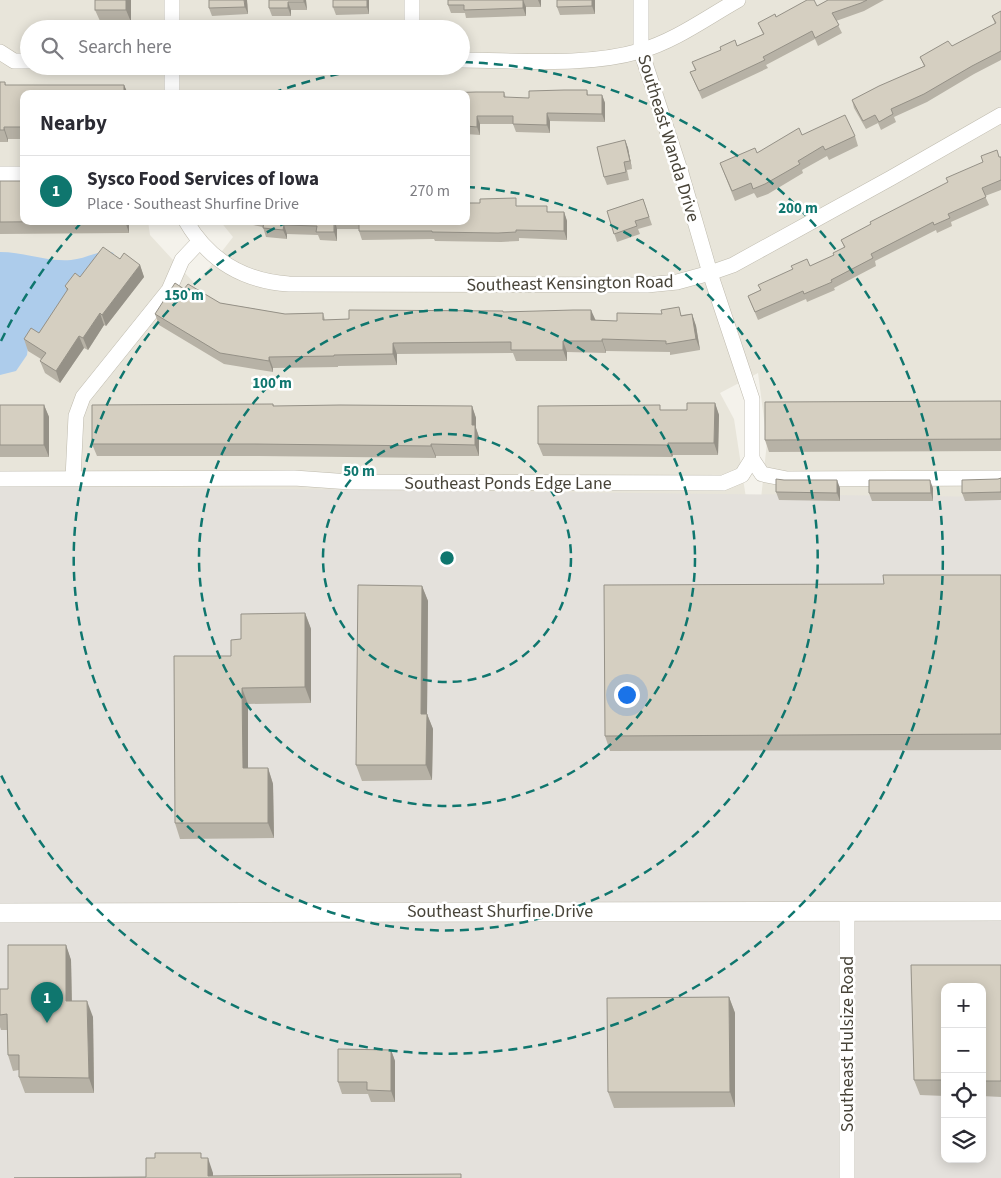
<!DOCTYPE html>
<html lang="en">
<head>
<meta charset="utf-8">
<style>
  body { margin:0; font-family:"Source Sans 3",sans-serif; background:#f7f7f7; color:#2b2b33 }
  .controls { position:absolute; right:15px; bottom:15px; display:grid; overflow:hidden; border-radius:10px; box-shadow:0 2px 12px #0003 }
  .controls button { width:45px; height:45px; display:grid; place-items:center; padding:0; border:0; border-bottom:1px solid #e1e1e2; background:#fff; color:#2b2b33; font:25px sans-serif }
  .you { position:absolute; left:626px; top:694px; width:18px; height:18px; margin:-12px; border:4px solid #fff; border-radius:50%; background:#1a73e8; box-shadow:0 0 0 8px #1a73e833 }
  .badge { display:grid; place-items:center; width:32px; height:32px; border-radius:50%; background:#0f766e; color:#fff; font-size:16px; font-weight:700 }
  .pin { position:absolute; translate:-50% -41px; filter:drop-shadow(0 1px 2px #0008) }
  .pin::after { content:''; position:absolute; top:26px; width:18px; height:15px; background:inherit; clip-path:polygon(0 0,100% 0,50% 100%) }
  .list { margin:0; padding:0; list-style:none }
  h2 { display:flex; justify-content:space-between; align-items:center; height:65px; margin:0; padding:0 20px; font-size:21px }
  h2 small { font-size:16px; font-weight:400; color:#7c7c81 }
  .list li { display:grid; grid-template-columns:32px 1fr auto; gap:15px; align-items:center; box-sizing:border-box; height:70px; padding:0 20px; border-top:1px solid #e1e1e2 }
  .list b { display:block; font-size:19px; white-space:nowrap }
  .list p { margin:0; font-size:16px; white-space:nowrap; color:#7c7c81 }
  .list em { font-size:16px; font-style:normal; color:#7c7c81 }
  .icon { flex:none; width:28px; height:28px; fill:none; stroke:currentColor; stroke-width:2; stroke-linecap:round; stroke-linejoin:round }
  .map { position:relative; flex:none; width:1001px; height:1178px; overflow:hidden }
  .search { position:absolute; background:#fff; box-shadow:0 2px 12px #0003; left:20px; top:20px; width:450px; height:55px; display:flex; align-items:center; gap:12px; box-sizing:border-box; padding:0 18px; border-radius:28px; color:#7c7c81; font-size:19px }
  .panel { position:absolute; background:#fff; box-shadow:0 2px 12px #0003; left:20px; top:90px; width:450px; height:135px; border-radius:10px }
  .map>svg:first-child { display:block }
  .residential { fill:#e8e5da; fill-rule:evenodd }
  .industrial { fill:#e4e1dc; fill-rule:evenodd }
  .water { fill:#adcceb }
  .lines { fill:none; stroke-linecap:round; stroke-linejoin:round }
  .minor-casing { stroke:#bfbbae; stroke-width:16 }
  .tertiary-casing { stroke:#bfbbae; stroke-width:20 }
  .minor { stroke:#fff; stroke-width:15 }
  .tertiary { stroke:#fff; stroke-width:19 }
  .wall { fill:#b7b2a6 }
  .shaded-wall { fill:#959187 }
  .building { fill:#d5cfc1; stroke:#959187 }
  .ring { fill:none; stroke:#0f766e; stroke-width:2.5; stroke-dasharray:9 6 }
  .labels { text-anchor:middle; stroke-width:5; stroke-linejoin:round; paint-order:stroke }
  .street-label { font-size:18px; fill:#484439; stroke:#fff }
  .centre { fill:#0f766e; stroke:#fff; stroke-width:2.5 }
  .ring-label { font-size:15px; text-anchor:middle; font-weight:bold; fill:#0f766e; stroke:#fff; stroke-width:5; stroke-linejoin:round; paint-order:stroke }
</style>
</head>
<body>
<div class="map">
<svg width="1001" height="1178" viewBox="0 0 1001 1178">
  <rect width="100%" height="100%" fill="#f4f2eb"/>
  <path class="residential" d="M0 0H1001V500L761 499 767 442 758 373 720 393 734 419 746 498 0 487ZM29 29H461V66H29ZM24 94H466V221H220L233 237 196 285 150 235 148 221H24Z"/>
  <path class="industrial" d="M0 486 1001 497V1178H0ZM945 987H982V1159H945Z"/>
  <path class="water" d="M106 251 114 253 101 264 38 334 28 347 27 355 16 371 0 375V252C24 252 47 262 71 260 83 259 94 253 106 251Z"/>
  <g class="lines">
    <g class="minor-casing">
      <g id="minor">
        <path d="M172 0V29"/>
        <path d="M412 0V29"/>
        <path d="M0 52 14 61H29"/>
        <path d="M461 60C517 60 586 67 640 51 675 41 706 18 738 0"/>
        <path d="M172 66V94"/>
        <path d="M0 174H24"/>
        <path d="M186 221C209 261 244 281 289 284L647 285 677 282 710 273 733 265 891 178 1001 115"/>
        <path d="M752 459 762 474 787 479 1001 478"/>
        <path d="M73 478 76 416 83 397 169 290 182 260 199 242"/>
        <path d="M0 479 294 478 350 482 723 483 742 475 752 459V399L710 273 681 173 641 51V0"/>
        <path d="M847 911V1178"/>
      </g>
    </g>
    <g class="tertiary-casing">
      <path id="tertiary" d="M0 913 1001 911"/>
    </g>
    <use href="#minor" class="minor"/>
    <use href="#tertiary" class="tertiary"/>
  </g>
  <g class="wall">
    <path d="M95 0H131V22L100 21 95 10Z"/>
    <path d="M247 0 248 14 212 16 209 8Z"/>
    <path d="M269 0H306L307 10H291V16H272L269 8Z"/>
    <path d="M333 0H369V14L336 15 333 7Z"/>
    <path d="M448 0H541V7H526V16L466 18 465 13H451L448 5Z"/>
    <path d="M557 0H595V14L560 15 557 7Z"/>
    <path d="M828 0H884L864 11 836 21 842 33 818 46 815 39 766 65 768 68 702 99 690 72 695 70 692 62 737 46 763 34 758 23 776 17 817 6Z"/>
    <path d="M1001 11V60L974 74 927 102 894 117 896 122 881 130 878 123 866 129 854 108 852 100 924 66 920 57 952 46 995 24 992 16Z"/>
    <path d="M0 82H5L6 85H124L128 94H24V139H8V142H0Z"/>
    <path d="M587 90 588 95H602L605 103V122L550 121V133L516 132 513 124H480V135L466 134V94L504 92 506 98H529Z"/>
    <path d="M802 135 855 136 858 146 829 160 827 156 802 170 803 173 768 194 757 198 754 193 735 201 720 163 757 153Z"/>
    <path d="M625 140 628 148 632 169 627 170 629 180 607 185 604 177Z"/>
    <path d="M1001 157V190L985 196 989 205 951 222 952 226 937 233 936 230 875 261 876 266 834 288 835 290 807 302 806 299 758 320 748 296 834 255 844 247 841 240Z"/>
    <path d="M0 181 129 221V233L0 234Z"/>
    <path d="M643 199 652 225 638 229 640 234 617 242 607 211Z"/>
    <path d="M518 206 549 212H564L567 221V240L519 238V241L501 242 435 241 434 239 362 240 359 231V229H337V241L320 240 318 235 287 234V239L266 237 263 227 253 225 251 221H466Z"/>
    <path d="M120 259 140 265 144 277 106 326 104 325 88 350 84 348 60 383 45 373 40 361 41 359 28 351 24 339 39 333 67 291 65 286 80 277Z"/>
    <path d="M184 289 220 303 285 314 323 313 325 320 503 312 595 320 617 321 692 314 696 326 700 350 670 355V352L606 351V353L567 352V361H516L513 353 397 354V365L338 366V367L273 368V372L224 364 159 325 155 314Z"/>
    <path d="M1001 401V451L769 452 765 440Z"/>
    <path d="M715 403 719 415 718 455H673L672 457 543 456 538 444 662 410H687Z"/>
    <path d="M273 404 274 406H472L476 418V428L479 437V456H436V458L259 456H97L92 444Z"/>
    <path d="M0 405H44L49 417V457H0Z"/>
    <path d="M1001 478V500L965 501 962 493Z"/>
    <path d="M840 488V501L779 500 776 492Z"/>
    <path d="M933 488V501H872L869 493Z"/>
    <path d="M1001 575V750L610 751 605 736 884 584Z"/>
    <path d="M422 586 428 601 427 714 433 729 432 780 362 781 356 765Z"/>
    <path d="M305 613 311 629V703L248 704V768H268L273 784 274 838 180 839 175 823 231 656 241 639Z"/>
    <path d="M66 945 71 960 72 1001 93 1017 94 1093H25L19 1077V1070L13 1071 8 1055 7 1030H1L0 1027V989H8Z"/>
    <path d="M911 965H1001V1097L982 1096V987H945V1096L920 1095 914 1080Z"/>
    <path d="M729 997 735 1013V1107L614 1108 608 1092Z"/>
    <path d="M391 1050 395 1061V1102H371L368 1094H342L338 1082Z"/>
  </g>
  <g class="shaded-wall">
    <path d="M126 0H131V22L126 10Z"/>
    <path d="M244 0H247L248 14 245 7Z"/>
    <path d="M304 0H306L307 10 304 2Z"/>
    <path d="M367 0H369V14L367 7Z"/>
    <path d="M523 0 526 7V16L523 8Z"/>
    <path d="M538 0H541V7Z"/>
    <path d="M592 0H595V14L592 6Z"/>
    <path d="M288 2 291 10V16L288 8Z"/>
    <path d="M124 85 128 94H124Z"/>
    <path d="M602 95 605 103V122L602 114Z"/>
    <path d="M547 113 550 121V133L547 125Z"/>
    <path d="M477 116 480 124V135L477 127Z"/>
    <path d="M4 127 8 139V142L4 130Z"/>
    <path d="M625 140 628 148 632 169 630 161Z"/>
    <path d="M564 212 567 221V240L564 231Z"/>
    <path d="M125 221H129V233Z"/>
    <path d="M335 221 337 229V241L334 232Z"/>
    <path d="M284 225 287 234V239L283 230Z"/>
    <path d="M140 265 144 277 106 326 102 315Z"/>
    <path d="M591 310 596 321 591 320Z"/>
    <path d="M100 313 104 325 88 350 83 338Z"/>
    <path d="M692 314 696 326 700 350 696 339Z"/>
    <path d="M79 336 84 348 60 383 56 371Z"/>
    <path d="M602 339 606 351V353L602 341Z"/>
    <path d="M563 341 567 352V361L563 350Z"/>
    <path d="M393 343 397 354V365L393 354Z"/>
    <path d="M269 357 273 368V372L269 361Z"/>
    <path d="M715 403 719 415 718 455 714 443Z"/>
    <path d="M44 405 49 417V457L44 445Z"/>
    <path d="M472 406 476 418V428L479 437V456L475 445 472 425Z"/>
    <path d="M668 443 673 455 672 457 668 445Z"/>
    <path d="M431 444 436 456V458L431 446Z"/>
    <path d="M837 480 840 488V501L837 493Z"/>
    <path d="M930 480 933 488V501L931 493Z"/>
    <path d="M422 586 428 601 427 714 433 729 432 780 426 765 421 714Z"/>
    <path d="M305 613 311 629V703L305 687Z"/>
    <path d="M242 688 248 704V784L243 768Z"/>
    <path d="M268 768 273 784 274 838 268 823Z"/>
    <path d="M66 945 71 960 72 1017 66 1001Z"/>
    <path d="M729 997 735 1013V1107L730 1092Z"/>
    <path d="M87 1001 93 1017 94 1093 89 1078Z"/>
    <path d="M391 1050 395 1061V1102L391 1091Z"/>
    <path d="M208 1158 213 1173V1178L208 1176Z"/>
  </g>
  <g class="building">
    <rect x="95" y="0" width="31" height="10"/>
    <path d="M209 0H244L245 7 209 8Z"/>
    <path d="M269 0H304V2H288V8H269Z"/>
    <rect x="333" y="0" width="34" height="7"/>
    <path d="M448 0H523V8L464 10V5H448Z"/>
    <path d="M557 0H592V6L557 7Z"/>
    <path d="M807 0H814L817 6 828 0H867L861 3 832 13 839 25 815 38 812 31 763 57 765 60 699 91 690 72 696 70 692 62 721 50 720 47 735 40 737 46 764 34 758 23 775 14 776 17Z"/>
    <path d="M1001 11V51L972 66 924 94 891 109 893 114 879 122 875 115 863 121 852 100 879 86 925 66 920 57 948 41 952 46 996 23 992 16Z"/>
    <path d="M0 82H5V85H124V94H24V127H4V130H0Z"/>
    <path d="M564 90H587V95H602V114L547 113V125L513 124V116H477V127L466 126V94H408L476 92H504V97L529 98V91Z"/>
    <rect x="211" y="91" width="25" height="3"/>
    <path d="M328 92 368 94H328Z"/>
    <path d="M845 115 855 136 825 150 823 146 798 161 800 164 765 184 753 189 751 183 732 191 720 163 755 148 757 153 799 128 802 135Z"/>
    <path d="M625 140 630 161 624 162 626 172 604 177 597 147Z"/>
    <path d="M997 150 999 157H1001V180L982 188 986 197 948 214 950 218 934 225 933 222 871 254 873 258 831 280 832 282 804 294 803 291 755 312 748 296 761 290 758 285 793 269 791 266 807 259 810 266 834 255 833 253 845 247 841 240 871 224 870 222 948 182 946 178 983 162 981 156Z"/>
    <path d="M0 181H24V221H125L0 222Z"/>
    <path d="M516 198V206H547V212H564V231L516 230V232L498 233 432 232V231H359V221H466V203H480V199Z"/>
    <path d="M643 199 649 217 635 221 637 226 614 234 607 211Z"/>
    <path d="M264 221H334V232H316L317 226 284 225 283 230 263 228Z"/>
    <path d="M103 247 120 259 124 253 140 265 102 315 100 313 83 338 79 336 56 371 40 361 46 353 24 339 31 328 39 333 68 289 65 286 75 273 80 277Z"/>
    <path d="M175 283 184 289 188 284 220 303 285 314 323 313V320L349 319V310L503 311V312L573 310H591V320L617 321V313L662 314 661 310 679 307 681 316 692 314 696 339 666 344V341L602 339V341H563V350H511V342L393 343V354L334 355V356L269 357V361L220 353 155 314Z"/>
    <path d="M1001 401V439L765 440V402Z"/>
    <path d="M687 403H715L714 443H668V445L538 444V406L660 405V410H687Z"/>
    <path d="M273 404V406L340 405 472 406V425H475V445L431 444V446L255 444H92V405Z"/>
    <rect x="0" y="405" width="44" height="40"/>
    <path d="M1001 478V492L962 493V480L998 479Z"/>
    <path d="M776 479 784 480H837V493L776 492Z"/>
    <path d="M869 480H930L931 493H869Z"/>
    <path d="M883 575H1001V734L605 736 604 585 884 584Z"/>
    <path d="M358 585 422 586 421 714H427L426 765H356Z"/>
    <path d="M305 613V687L242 688 243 768H268V823H175L174 656H231V640L241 639V614Z"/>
    <path d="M8 945H66V1001H87L89 1078 19 1077V1055H8L7 1014 0 1015V989H8Z"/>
    <path d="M911 965H1001V1081H982V987H945V1080H914Z"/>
    <path d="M729 997 730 1092H608L607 998Z"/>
    <path d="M338 1049 391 1050V1091L367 1090V1082H338Z"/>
    <path d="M155 1153H201V1158H208V1176L461 1174V1178H14L146 1177V1158H155Z"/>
  </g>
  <g class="ring">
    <circle cx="447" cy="558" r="124"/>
    <circle cx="447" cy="558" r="248"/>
    <path d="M466 187A372 372 0 1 1 287 222"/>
    <path d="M1 341A496 496 0 0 1 81 223M273 93A496 496 0 0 1 378 67M464 62A496 496 0 1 1 1 775"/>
  </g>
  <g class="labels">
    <g class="street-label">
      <text transform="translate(669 138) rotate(73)" y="6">Southeast Wanda Drive</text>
      <text transform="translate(570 283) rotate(-1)" y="6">Southeast Kensington Road</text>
      <text x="508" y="489">Southeast Ponds Edge Lane</text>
      <text x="500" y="917">Southeast Shurfine Drive</text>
      <text transform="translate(847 1044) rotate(-90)" y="6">Southeast Hulsize Road</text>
    </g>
  </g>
  <circle cx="447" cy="558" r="8" class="centre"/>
  <g class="ring-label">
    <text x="798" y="213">200 m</text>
    <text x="184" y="300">150 m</text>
    <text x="272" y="388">100 m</text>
    <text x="359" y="476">50 m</text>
  </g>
</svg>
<div class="controls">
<button>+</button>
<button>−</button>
<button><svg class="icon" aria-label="locate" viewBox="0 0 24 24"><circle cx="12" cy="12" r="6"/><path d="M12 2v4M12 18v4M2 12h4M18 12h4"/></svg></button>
<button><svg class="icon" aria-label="layers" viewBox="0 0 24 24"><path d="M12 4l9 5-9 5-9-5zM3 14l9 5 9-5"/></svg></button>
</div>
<div class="you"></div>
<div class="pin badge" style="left:47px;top:1023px">1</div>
<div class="search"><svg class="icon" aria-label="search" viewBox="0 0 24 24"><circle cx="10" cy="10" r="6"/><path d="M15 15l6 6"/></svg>Search here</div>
<section class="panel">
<h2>Nearby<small></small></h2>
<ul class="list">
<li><span class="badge">1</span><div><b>Sysco Food Services of Iowa</b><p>Place · Southeast Shurfine Drive</p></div><em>270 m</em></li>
</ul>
</section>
</div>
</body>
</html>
